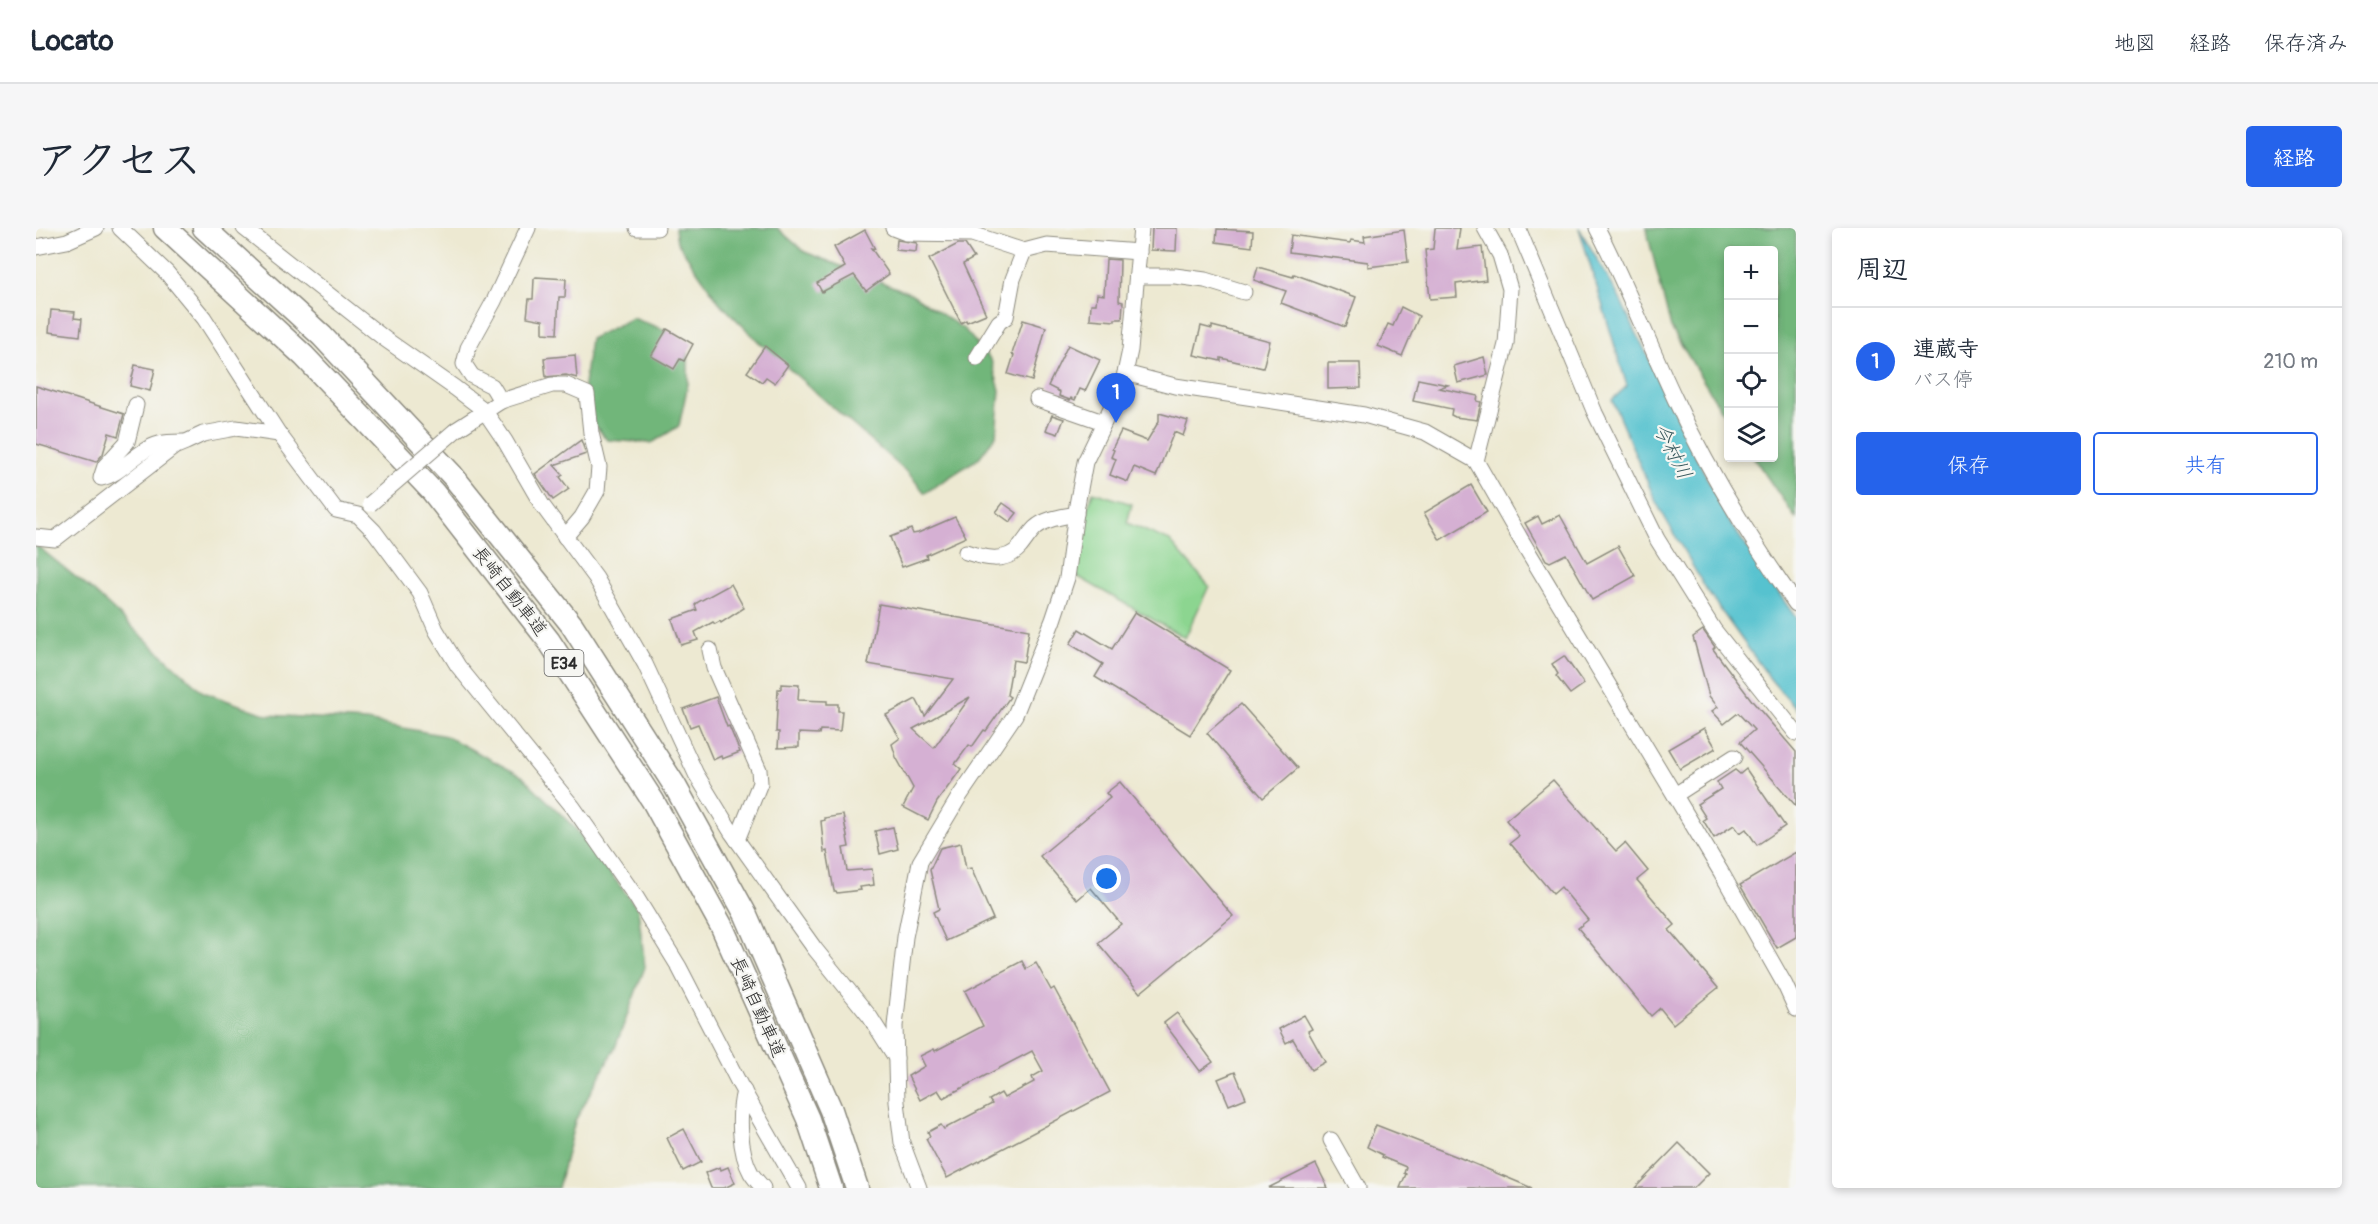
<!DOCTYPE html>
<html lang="ja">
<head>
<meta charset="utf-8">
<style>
  body { margin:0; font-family:Pangolin,"Klee One",sans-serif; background:#f6f6f7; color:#1f2937 }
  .controls { position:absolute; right:18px; top:18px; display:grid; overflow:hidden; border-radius:6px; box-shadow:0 3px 9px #0003 }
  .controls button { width:54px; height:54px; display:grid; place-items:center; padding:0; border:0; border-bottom:2px solid #e0e1e3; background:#fff; color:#1f2937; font:30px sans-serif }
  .you { position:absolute; left:1071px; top:651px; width:21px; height:21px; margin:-15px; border:4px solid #fff; border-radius:50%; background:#1a73e8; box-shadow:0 0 0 9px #1a73e833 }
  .badge { display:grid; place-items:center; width:39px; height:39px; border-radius:50%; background:#2563eb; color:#fff; font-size:20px; font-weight:700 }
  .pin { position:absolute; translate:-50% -50px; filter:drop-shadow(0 2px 3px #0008) }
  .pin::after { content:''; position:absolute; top:32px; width:21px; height:18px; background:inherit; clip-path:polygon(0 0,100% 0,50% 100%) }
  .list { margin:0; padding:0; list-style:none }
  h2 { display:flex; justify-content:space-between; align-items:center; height:78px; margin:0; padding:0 24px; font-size:26px }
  h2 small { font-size:20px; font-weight:400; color:#747a83 }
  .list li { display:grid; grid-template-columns:39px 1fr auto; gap:18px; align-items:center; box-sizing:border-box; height:108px; padding:0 24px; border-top:2px solid #e0e1e3 }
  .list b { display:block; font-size:22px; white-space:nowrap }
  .list p { margin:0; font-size:20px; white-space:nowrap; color:#747a83 }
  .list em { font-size:20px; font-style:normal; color:#747a83 }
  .actions { display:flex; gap:12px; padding:18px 24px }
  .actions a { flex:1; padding:14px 0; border:2px solid #2563eb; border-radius:6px; text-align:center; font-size:21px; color:#2563eb }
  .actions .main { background:#2563eb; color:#fff }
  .icon { flex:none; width:33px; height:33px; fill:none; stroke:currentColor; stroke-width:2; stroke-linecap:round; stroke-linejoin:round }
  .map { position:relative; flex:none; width:1760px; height:960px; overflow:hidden; border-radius:6px }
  header { display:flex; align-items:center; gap:36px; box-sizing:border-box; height:84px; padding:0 30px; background:#fff; border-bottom:2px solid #e0e1e3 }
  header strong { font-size:28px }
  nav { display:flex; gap:33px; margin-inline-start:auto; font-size:21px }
  .intro { display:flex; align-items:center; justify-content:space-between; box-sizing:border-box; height:144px; padding:0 36px }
  h1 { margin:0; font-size:42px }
  .button { padding:15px 27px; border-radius:6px; background:#2563eb; color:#fff; font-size:21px; font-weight:700 }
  main { display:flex; gap:36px; padding:0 36px }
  aside { flex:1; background:#fff; border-radius:6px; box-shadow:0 3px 9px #0003 }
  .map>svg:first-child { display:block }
  .green { fill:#8cd590; stroke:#5c805e; stroke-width:1.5 }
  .forest { fill:#71b67a; stroke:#4e7052; stroke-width:1.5 }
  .water { fill:#56c2cf; stroke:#40767d; stroke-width:1.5 }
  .building { fill:#d5b0d3; fill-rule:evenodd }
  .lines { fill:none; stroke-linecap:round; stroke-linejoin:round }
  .minor-casing { stroke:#8c8a7e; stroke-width:17 }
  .highway-casing { stroke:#8c8a7e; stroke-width:25 }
  .minor { stroke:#fff; stroke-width:15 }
  .highway { stroke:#fff; stroke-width:22 }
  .minor-bridge-casing { stroke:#8c8a7e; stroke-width:17; stroke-linecap:butt }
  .minor-bridge { stroke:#fff; stroke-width:15 }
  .labels { text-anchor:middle; stroke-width:4.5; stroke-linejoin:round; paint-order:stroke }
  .shield { fill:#f6f6f2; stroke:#686867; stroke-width:1.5 }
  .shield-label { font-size:16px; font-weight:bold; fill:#2b2b2b }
  .street-label { font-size:18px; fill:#2b2b2b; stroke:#f6f6f2 }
  .water-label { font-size:20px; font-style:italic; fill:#38585c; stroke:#f6f6f2 }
</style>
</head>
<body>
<header>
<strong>Locato</strong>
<nav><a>地図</a><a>経路</a><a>保存済み</a></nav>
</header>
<div class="intro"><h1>アクセス</h1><a class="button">経路</a></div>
<main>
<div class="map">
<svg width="1760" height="960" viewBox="0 0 1760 960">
  <rect width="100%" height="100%" fill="#f6f6f2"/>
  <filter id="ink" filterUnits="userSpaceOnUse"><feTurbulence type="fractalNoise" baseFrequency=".0167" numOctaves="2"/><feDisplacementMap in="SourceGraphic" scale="12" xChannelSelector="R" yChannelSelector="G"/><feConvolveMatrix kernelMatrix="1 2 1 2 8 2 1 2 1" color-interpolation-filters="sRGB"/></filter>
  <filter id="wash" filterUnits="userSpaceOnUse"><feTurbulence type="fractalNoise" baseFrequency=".008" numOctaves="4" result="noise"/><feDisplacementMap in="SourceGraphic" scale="24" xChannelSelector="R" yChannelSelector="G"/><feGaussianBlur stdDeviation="1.35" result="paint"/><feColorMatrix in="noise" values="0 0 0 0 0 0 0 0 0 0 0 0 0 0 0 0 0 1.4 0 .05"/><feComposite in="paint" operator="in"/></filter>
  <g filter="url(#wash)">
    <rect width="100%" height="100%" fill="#ede9d2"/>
    <path class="green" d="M1057 264 1096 276 1091 295 1134 313 1173 358 1149 410 1039 347 1049 290Z"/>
    <g class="forest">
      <path d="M639 0H741L769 24 876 66 929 102 955 132 964 162 960 207 943 230 889 265 874 247 727 118 683 74 641 14Z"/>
      <path d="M1610 0H1760V291L1718 230H1738V22H1692V193L1635 100Z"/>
      <path d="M596 90 632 103 652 124V156L643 198 616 215 571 212 545 179 554 111Z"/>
      <path d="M0 317 57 363 167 464 232 487 330 493 410 508 486 548 539 600 602 681 609 739 579 820 539 893 522 960H0Z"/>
    </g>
    <path class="water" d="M1543 0 1582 67 1690 289 1760 390V481L1735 452 1671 363 1620 274 1576 172 1591 158Z"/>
    <g id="blocks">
      <g class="building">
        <path d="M1116 0H1141L1140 23 1115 22Z"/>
        <path d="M1399 0H1424L1421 22 1446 19 1450 52 1420 56 1421 69 1394 71 1389 22 1397 21Z"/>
        <path d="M1181 1 1217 3 1216 19 1180 14Z"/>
        <path d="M829 2 839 21 835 20 853 46 830 63 818 47 786 64 781 55 809 39 798 19Z"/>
        <path d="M1368 2 1372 34 1332 39V34L1253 24 1255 7 1314 15 1315 12 1329 14 1328 8Z"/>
        <path d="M861 12 881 15 880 24 860 22Z"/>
        <path d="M922 16H929L938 30 927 36 950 86 931 94 930 92 925 95 893 31Z"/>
        <path d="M1070 31 1084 32 1083 73 1087 74 1086 91H1079V93L1054 91 1055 76H1060L1061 66 1068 67Z"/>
        <path d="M1222 39 1257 49 1258 46 1320 69 1309 99 1245 75 1250 63 1218 52Z"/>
        <path d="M500 49 530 51 529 69H523L521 106 507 105V92L491 89 493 71H497L498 51Z"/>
        <path d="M1365 79 1383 88 1366 128 1342 118 1352 96 1357 98Z"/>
        <path d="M15 82 39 84 38 90 46 91 44 108 13 104Z"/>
        <path d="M987 92 1010 99 996 153 972 146 978 127 976 126Z"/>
        <path d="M1165 98 1176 101V98L1234 113 1227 140 1185 130V133L1158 127Z"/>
        <path d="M631 101 657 116 648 133 644 131 638 141 615 128Z"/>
        <path d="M1032 117 1064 132 1049 163 1044 161 1039 172 1035 170 1034 172 1023 168 1024 164 1012 158Z"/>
        <path d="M729 118 752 137 739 155 730 149 726 154 711 144Z"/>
        <path d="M539 127 541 150 530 147 510 149 508 130Z"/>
        <path d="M1448 129 1452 147 1422 155 1418 138Z"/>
        <path d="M1292 135H1324L1325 160 1292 161Z"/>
        <path d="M99 137 119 141 114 163 94 158Z"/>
        <path d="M1382 151 1412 157 1403 160 1442 168 1441 173 1445 174 1441 192 1419 189 1415 187 1416 181 1377 173Z"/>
        <path d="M0 158 88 186 82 208 73 205 67 226 60 234 0 216Z"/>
        <path d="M1123 185 1152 193 1147 208 1138 204 1120 248 1098 239 1092 254 1074 247 1080 231 1075 229 1078 222 1076 221 1085 203 1111 213 1123 193Z"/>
        <path d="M1016 187 1028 191 1022 206 1010 202Z"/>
        <path d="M545 212 550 226 518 237 527 247 524 249 533 261 517 272 499 246Z"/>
        <path d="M1435 257 1451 284 1404 312 1388 285Z"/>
        <path d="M967 275 981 285 974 294 960 284Z"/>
        <path d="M1524 287 1551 335 1582 318 1599 348 1556 372 1530 326 1514 334 1510 332 1489 295 1502 288 1506 296Z"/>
        <path d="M919 289 930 309 890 327 891 330 866 339 854 309 875 301 877 306 882 305Z"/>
        <path d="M695 356 708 380 685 395 684 393 679 396 677 394 659 404 662 412 645 417 636 391 661 382 659 377 662 374Z"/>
        <path d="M843 376 993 402 988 434 977 432 971 467 974 469 950 503 948 502 936 519 933 517 919 536 925 541 901 574 892 592 867 579 877 560 860 529 856 516 864 510 850 487 880 471 889 488 917 451 832 436ZM934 469 898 520 877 501 892 493Z"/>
        <path d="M1099 384 1194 442 1154 507 1059 449 1067 436 1034 416 1043 401 1076 421Z"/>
        <path d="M1667 402 1679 419 1677 421 1717 474 1760 524V578L1704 514 1718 502 1702 485 1688 496 1676 483 1682 479 1673 468 1657 409Z"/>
        <path d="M1528 428 1548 456 1534 466 1520 448 1522 446 1516 436Z"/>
        <path d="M745 456 763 457 762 472 791 473V476H802V483H806L804 503 784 502 783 506 763 505V519L742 520 743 504H740L742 461H745Z"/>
        <path d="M680 469 691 499 693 498 704 524 686 531 685 528 677 532 662 496 654 499 647 481Z"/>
        <path d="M1205 476 1262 540 1227 570 1171 505Z"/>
        <path d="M1668 500 1680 520 1644 541 1632 521Z"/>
        <path d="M1710 541 1749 598 1721 617 1710 601 1704 605 1698 597 1678 610 1667 592 1670 590 1661 576 1685 561 1681 554 1699 542 1704 546Z"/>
        <path d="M1517 552 1580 623 1589 615 1612 643 1601 652 1639 697 1633 702 1682 760 1637 796 1624 780 1615 788 1542 700 1552 692 1525 659 1517 666 1474 615 1483 608 1470 592Z"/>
        <path d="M1084 554 1197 688 1104 765 1062 715 1085 696 1055 660 1041 672 1004 628 1074 570 1070 565Z"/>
        <path d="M807 587 813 619 807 620 811 643 836 641 838 657 824 659 825 662 801 665 800 663H798L791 623 788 624 785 593 789 592 788 590Z"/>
        <path d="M857 599 862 621 844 626 839 603Z"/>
        <path d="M925 615 930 641 935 640 957 691 910 713 897 684 903 681 894 642 904 620Z"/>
        <path d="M1760 624V709L1741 720 1704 657Z"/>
        <path d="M986 733 990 741 1000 735 1015 762 1018 760 1074 864 911 950 890 911 894 908 892 904 905 897 908 901 956 876 953 872 965 865 968 870 998 854 996 849 1007 843 996 823 907 870 902 862 884 872 872 848 889 838 884 828 898 821 899 823 947 798 929 763Z"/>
        <path d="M1141 785 1177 834 1164 843 1128 795Z"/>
        <path d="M1268 787 1276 801 1272 803 1289 834 1275 842 1257 811 1250 815 1243 801Z"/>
        <path d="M1199 844 1210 870 1193 877 1182 851Z"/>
        <path d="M1340 897 1422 929 1496 960H1364L1370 946 1368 945 1370 939 1346 929 1347 927 1331 919Z"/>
        <path d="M648 901 665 934 647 943 631 910Z"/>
        <path d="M1643 915 1673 945 1658 960H1599Z"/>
        <path d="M1280 936 1292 960H1232Z"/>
        <path d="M684 939 685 942 692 939 699 955 688 960H675L669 945Z"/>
      </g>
    </g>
  </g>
  <g filter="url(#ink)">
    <use href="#blocks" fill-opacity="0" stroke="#8c8a7e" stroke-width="1.5"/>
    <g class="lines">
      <g class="minor-casing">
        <g id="minor">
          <path d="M84 0 131 45 168 90 243 206 300 282 322 287 338 303 384 365 400 402 422 438 537 579 600 669 643 739 704 857 763 960"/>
          <path d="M208 0 349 111 419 160 448 182 469 213 506 277 560 350 609 436 660 546 696 605 779 721 834 789 860 830"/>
          <path d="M601 0H621"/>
          <path d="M857 0 870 5 936 6 988 23 1011 17 1103 24"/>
          <path d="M1482 0 1559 185 1621 311 1678 402 1760 505"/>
          <path d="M1561 0C1590 56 1612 114 1639 171 1672 243 1714 311 1760 376"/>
          <path d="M0 19 31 13 60 0"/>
          <path d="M1101 48H1139L1169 52 1208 64"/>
          <path d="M941 130 963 94 970 89 977 51 988 23"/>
          <path d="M1089 145 1139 158 1328 187 1389 204 1440 233 1484 310 1685 644 1749 757 1760 781"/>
          <path d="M1001 171 1067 194"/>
          <path d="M465 173 516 157H530L551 166 555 205 563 239 561 263 546 289 529 309"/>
          <path d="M100 177 91 214 69 238 65 250C85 247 102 221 123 216 130 214 139 214 147 214"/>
          <path d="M420 202 465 173 456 158 436 148 428 136 432 120 458 73 492 0"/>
          <path d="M1440 233 1470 116 1474 61 1464 27 1449 0"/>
          <path d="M0 309 19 311 138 219 150 214 167 206 200 200 243 206"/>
          <path d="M930 324C948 330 969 336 984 319 989 313 993 306 999 300 1010 290 1026 289 1040 286"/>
          <path d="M674 422 678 440 723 542 724 555 701 612"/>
          <path d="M1639 567 1698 529"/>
          <path d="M708 863C702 886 703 924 715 945 718 950 723 955 727 960"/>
          <path d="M1295 912 1322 960"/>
          <path d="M883 960 866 915 861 874 859 798 869 709 884 634 923 569 979 487 1017 392 1031 350 1041 277 1049 234 1087 155 1094 122 1105 0"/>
        </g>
      </g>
      <g class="highway-casing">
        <g id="highway">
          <path d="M129 0 268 128 397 264 513 413 617 573 686 699 772 891 795 960"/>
          <path d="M168 0 286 108 416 247 536 397 639 558 710 687 795 882 821 960"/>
        </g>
      </g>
      <use href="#minor" class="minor"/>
      <use href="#highway" class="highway"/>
      <g class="minor-bridge-casing">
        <path id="minor-bridge" d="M334 276 420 202"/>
      </g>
      <use href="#minor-bridge" class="minor-bridge"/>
    </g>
  </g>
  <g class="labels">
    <rect class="shield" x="508.5" y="422" width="39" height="26" rx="4.5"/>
    <g class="shield-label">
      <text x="528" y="441">E34</text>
    </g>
    <g class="street-label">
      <text transform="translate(474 363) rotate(52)" y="6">長崎自動車道</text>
      <text transform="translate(722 779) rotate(66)" y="6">長崎自動車道</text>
    </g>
    <g class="water-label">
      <text transform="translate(1637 223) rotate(63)" y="7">今村川</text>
    </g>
  </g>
</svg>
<div class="controls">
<button>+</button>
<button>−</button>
<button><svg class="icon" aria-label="locate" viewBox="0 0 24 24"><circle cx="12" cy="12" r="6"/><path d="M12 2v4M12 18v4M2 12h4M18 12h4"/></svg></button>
<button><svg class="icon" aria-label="layers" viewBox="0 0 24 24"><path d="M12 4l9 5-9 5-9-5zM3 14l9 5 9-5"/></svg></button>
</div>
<div class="you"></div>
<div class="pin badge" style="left:1080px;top:195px">1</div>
</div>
<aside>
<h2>周辺<small></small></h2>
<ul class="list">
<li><span class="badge">1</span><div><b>連蔵寺</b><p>バス停</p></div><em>210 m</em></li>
</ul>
<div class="actions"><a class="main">保存</a><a>共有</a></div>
</aside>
</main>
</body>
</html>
